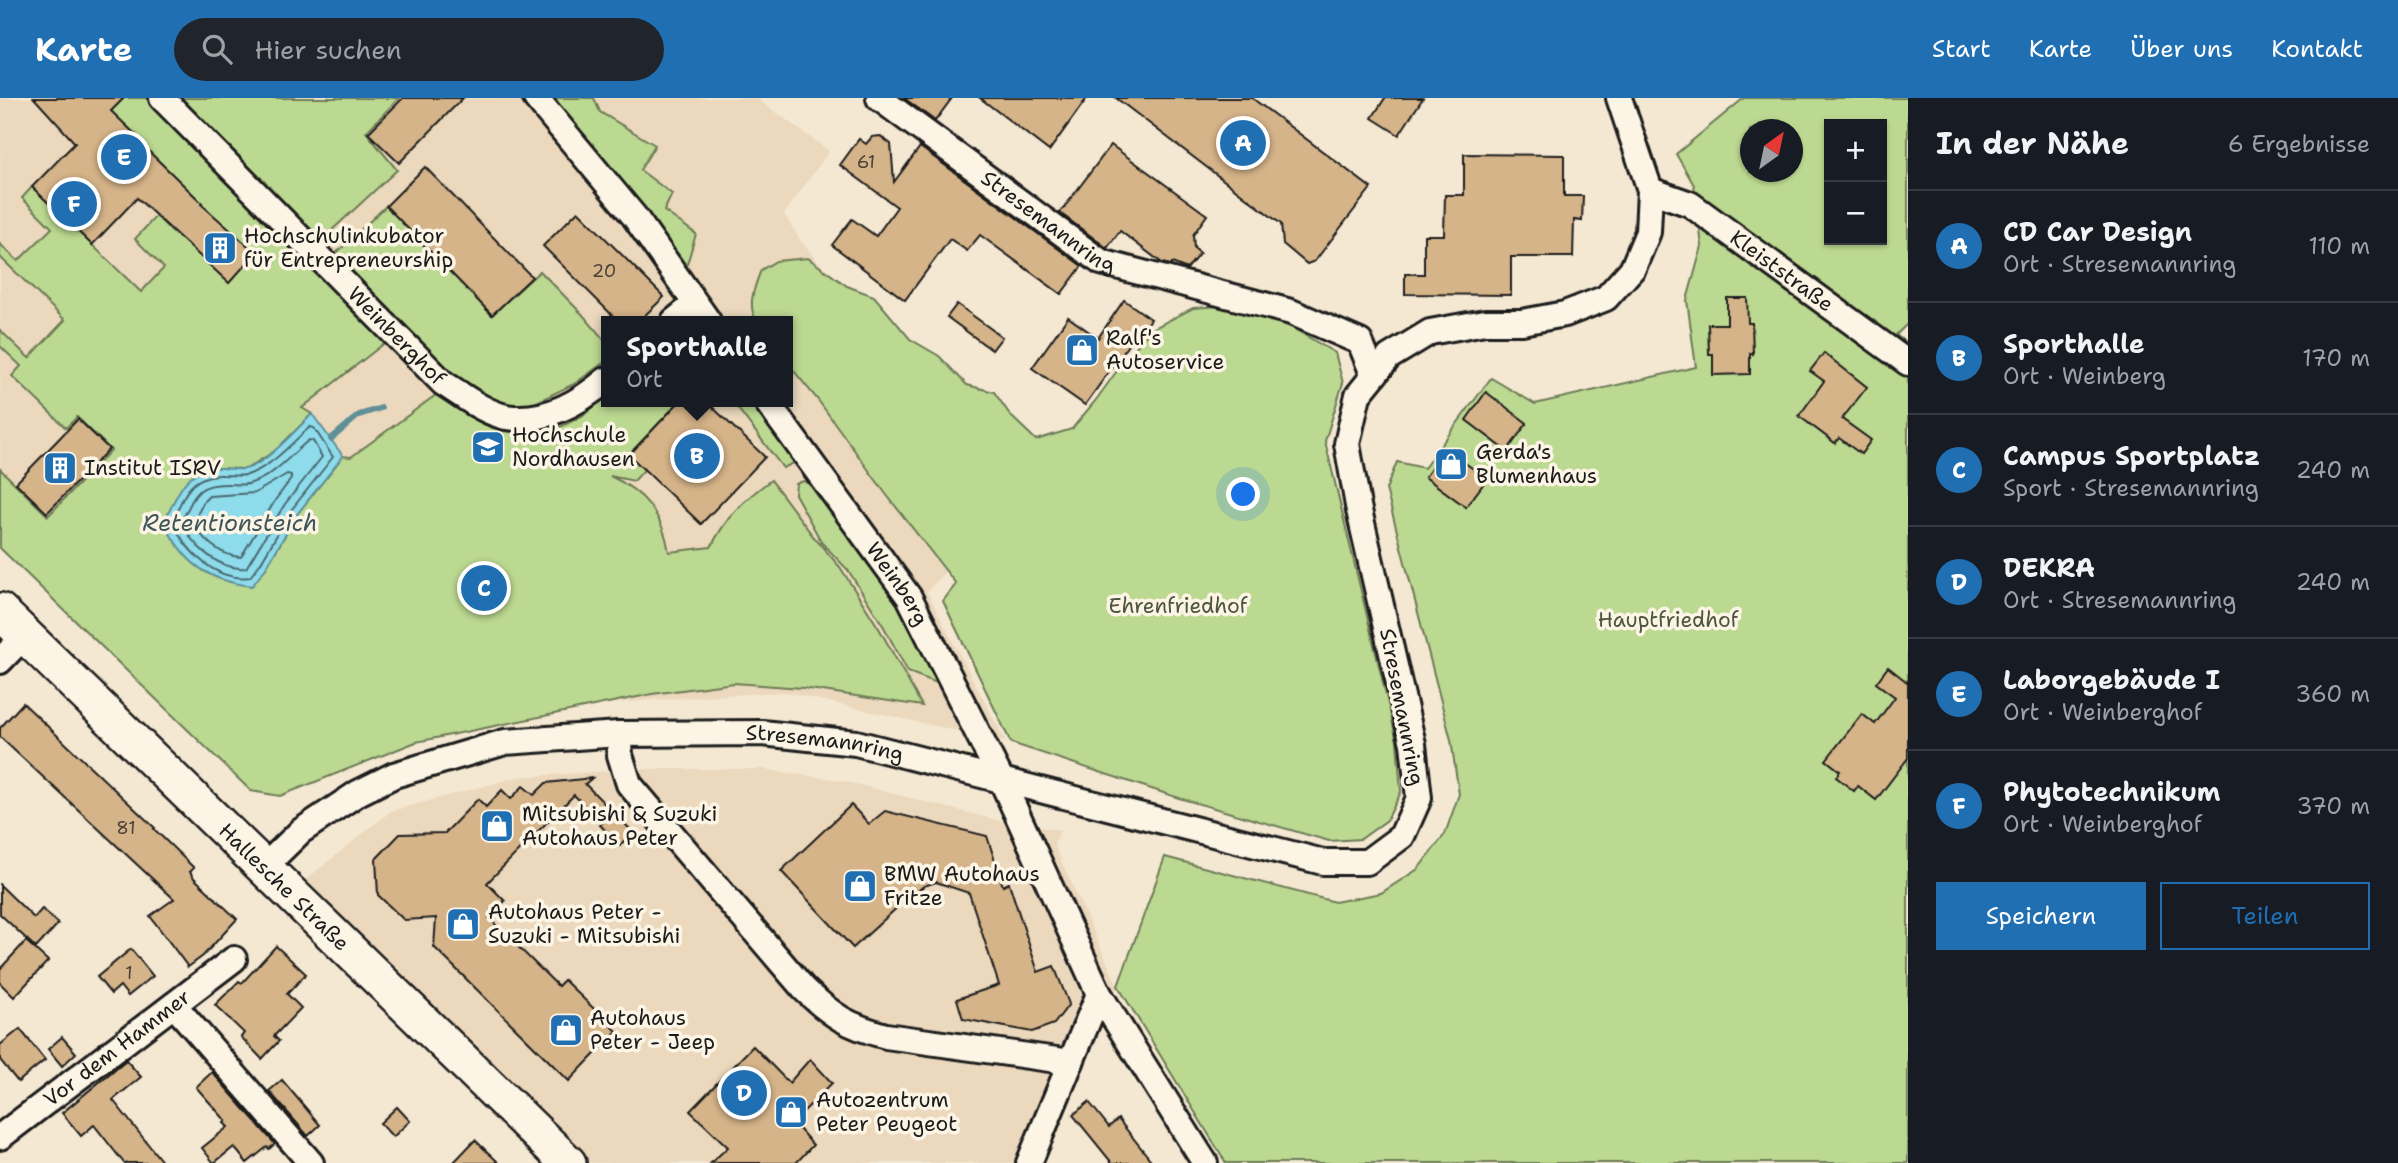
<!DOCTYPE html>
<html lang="de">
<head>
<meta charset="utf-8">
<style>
  body { margin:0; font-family:"Shantell Sans",sans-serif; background:#20242c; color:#f1f3f6 }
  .controls { position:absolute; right:21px; top:21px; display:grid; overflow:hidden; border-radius:0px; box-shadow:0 2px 5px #0004 }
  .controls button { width:63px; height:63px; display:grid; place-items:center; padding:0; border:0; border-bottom:2px solid #363941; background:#171b24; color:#f1f3f6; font:35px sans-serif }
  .compass { position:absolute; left:1740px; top:21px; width:63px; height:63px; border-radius:50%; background:#171b24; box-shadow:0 2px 5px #0004; rotate:33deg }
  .you { position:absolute; left:1244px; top:397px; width:24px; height:24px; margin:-18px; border:5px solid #fff; border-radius:50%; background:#1a73e8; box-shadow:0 0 0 10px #1a73e833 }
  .badge { display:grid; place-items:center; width:46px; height:46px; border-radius:50%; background:#1f6fb2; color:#fff; font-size:23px; font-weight:700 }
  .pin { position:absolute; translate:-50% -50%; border:4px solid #fff; box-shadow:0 2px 7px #0006 }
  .popup { position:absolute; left:601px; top:218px; width:192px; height:91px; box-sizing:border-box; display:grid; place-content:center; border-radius:0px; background:#171b24; filter:drop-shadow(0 2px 5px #0005); font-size:23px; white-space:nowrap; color:#9ea1a6 }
  .popup b { font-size:26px; color:#f1f3f6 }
  .popup::after { content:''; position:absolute; left:50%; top:100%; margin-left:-14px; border:14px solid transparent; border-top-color:#171b24 }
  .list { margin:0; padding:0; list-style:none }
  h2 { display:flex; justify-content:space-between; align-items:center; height:91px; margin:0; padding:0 28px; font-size:30px }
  h2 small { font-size:23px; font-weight:400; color:#9ea1a6 }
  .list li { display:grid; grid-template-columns:46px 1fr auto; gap:21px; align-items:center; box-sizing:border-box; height:112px; padding:0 28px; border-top:2px solid #363941 }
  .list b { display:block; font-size:26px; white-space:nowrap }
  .list p { margin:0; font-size:23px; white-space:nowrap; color:#9ea1a6 }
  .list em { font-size:23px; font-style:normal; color:#9ea1a6 }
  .actions { display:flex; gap:14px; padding:21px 28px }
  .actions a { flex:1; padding:16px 0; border:2px solid #1f6fb2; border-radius:0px; text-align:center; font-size:24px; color:#1f6fb2 }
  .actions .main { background:#1f6fb2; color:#fff }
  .icon { flex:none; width:38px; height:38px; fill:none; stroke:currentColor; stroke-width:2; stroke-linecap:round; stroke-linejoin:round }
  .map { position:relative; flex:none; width:1908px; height:1065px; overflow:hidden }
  header { display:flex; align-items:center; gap:42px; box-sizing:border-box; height:98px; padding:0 35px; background:#1f6fb2; color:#fff }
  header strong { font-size:33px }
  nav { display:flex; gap:38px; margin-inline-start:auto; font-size:24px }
  .search { width:490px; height:63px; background:#20242c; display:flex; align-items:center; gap:18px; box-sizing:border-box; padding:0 24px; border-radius:38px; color:#9ea1a6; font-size:26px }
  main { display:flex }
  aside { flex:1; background:#171b24 }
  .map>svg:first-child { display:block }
  .built { fill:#ebd8bd; fill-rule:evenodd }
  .green { fill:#bcd991; stroke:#6c7a56; stroke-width:2; fill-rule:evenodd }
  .water { fill:#8ddbeb; stroke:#608f98; stroke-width:2 }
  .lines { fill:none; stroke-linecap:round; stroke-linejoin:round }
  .shore { stroke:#49686f; stroke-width:2 }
  .stream { stroke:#608f98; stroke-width:6 }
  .building { fill:#d6b489; stroke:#1c1c1c; stroke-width:2 }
  .street-casing { stroke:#1c1c1c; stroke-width:30 }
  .secondary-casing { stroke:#1c1c1c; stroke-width:40 }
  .street { stroke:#fcf5e5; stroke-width:24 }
  .secondary { stroke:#fcf5e5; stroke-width:35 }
  .labels { text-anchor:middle; stroke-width:7; stroke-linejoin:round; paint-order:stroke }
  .number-label { font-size:18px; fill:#4a4237 }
  .street-label { font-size:21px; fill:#1c1c1c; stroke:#fcf5e5 }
  .poi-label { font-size:21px; fill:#1c1c1c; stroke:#fcf5e5; text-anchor:start }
  .park-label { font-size:21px; fill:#4c553f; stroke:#fcf5e5 }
  .water-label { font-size:23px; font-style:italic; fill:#3e555a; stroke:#fcf5e5 }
</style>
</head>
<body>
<header>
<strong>Karte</strong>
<div class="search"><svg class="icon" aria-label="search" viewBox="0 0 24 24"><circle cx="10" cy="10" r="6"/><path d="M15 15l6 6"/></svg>Hier suchen</div>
<nav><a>Start</a><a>Karte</a><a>Über uns</a><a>Kontakt</a></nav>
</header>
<main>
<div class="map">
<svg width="1908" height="1065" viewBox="0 0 1908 1065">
  <rect width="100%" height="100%" fill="#f4e8d3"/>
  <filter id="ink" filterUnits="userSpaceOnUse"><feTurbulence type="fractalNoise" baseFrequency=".0143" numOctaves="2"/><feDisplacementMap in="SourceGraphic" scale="14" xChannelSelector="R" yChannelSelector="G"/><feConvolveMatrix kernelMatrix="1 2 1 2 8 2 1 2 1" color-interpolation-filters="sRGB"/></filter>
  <g filter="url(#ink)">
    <g class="built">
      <path d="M0 0H756L829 53 784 116 800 142 916 281 1017 394 927 494 1006 644 785 594 705 598 576 608 416 644 280 698 251 693 0 450ZM606 223H788V304H606Z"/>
      <path d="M641 671H762L844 683 1000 723 1060 732 1054 747 1118 888 1046 1065H540L274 807 391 713 518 679Z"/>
    </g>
    <g class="green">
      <path d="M124 0H148L386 244 302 310 312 316 275 353 246 371 209 370 266 470 298 415 343 358 351 359 440 294 499 328 531 333 556 331 583 318 606 298V304H679L629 356 644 372 634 383 610 378C643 393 663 416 669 454L711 449C727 418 742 403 771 382L813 438 840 469 880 532 922 608 803 590 734 585 652 596 416 644 280 698 251 693 0 450V371L48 418 111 352 77 319 66 330 12 278 21 268 0 248V232L29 260 65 222 0 159V146L18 163 52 130 22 100 32 89 141 194 164 170 135 141 156 118 174 136 202 105 136 41 138 39 111 13Z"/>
      <path d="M177 0H399L366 34 397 72 318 145Z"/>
      <path d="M544 0H594L600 14 655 47 640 72 672 96 664 113 696 136 685 173Z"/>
      <path d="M1744 0H1908V225L1896 237 1908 246V1065H1226L1118 888 1165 759 1335 804 1381 795 1418 771 1445 736 1459 696 1451 642 1386 391 1397 364 1424 370 1491 280 1535 306 1696 269 1687 202 1702 148 1694 87 1676 56ZM1829 26H1882V142H1829ZM1750 32H1792V74H1750Z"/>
      <path d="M386 108 492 217 540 173 583 217 606 244V263L574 286 518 313 485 303 459 285 332 159Z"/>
      <path d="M808 160 847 188 874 198 910 241 939 258 967 287 994 294 1011 318 1036 342 1072 331 1096 302 1124 263 1150 232 1193 210 1233 207 1285 223 1296 232 1335 255 1343 285 1325 343 1397 643 1401 694 1387 722 1361 741 1329 743 1179 700 1011 645 943 503 956 486 886 396 818 302 788 266V223H757C746 208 755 188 761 172L776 163Z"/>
      <path d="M733 304H757L798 363 783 370Z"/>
      <path d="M803 383C837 394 925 551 945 588L908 574 884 529 848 472 822 445 795 396 796 386Z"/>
    </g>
    <path class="water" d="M312 316 343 358 298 415 266 470 252 488C207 483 183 464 164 424 175 402 184 372 212 370 223 369 234 372 245 371 265 367 297 331 312 316Z"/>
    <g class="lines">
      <g class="shore">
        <path d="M310 329 314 330 333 359 292 411 260 466 250 479C216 484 185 453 173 424 183 397 191 376 223 377 232 377 243 379 250 376 275 366 291 345 310 329Z"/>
        <path d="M309 342 313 343 322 359 285 406 246 470C220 473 190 447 182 423 195 396 197 385 229 386 236 386 245 388 251 385 275 378 291 356 309 342Z"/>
        <path d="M287 376 291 377V381L276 401 241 459C223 459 199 441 194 423L204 403 209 398 255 395Z"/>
      </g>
      <path class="stream" d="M331 341 359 317 381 310"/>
    </g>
    <g class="building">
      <path d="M34 0H124L111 13 138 39 136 41 202 105 201 106 256 155 229 185 137 100 92 147 32 89 75 45Z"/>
      <path d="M403 0H463L399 65 368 35Z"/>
      <path d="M904 0H952L935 23Z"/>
      <path d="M980 0H1087L1049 53Z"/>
      <path d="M1116 0H1252L1371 90 1315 163 1307 166 1283 146 1281 126Z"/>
      <path d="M1385 0H1423L1399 37 1372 20Z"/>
      <path d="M880 38 891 46 894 84 920 49 1082 168 1061 196 980 137 967 153 950 141 905 202 832 147 852 121 876 138 897 109 840 67 859 41 866 46 872 39Z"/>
      <path d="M1111 47 1207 117 1193 137 1194 150 1200 155 1187 171 1172 165 1171 167 1162 165 1120 133 1107 150 1060 115Z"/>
      <path d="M1464 56 1564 57V98H1583L1582 123 1574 122 1573 159H1511V197L1405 196V176H1424V137H1444L1445 97H1464Z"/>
      <path d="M425 69 532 179 492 217 386 108Z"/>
      <path d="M578 113 664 199 639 223H618L543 148Z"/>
      <path d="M1727 200H1747L1748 225H1752L1753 256 1750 255V276L1713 277V256H1709L1708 226H1727Z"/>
      <path d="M1124 202 1151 221 1136 242 1133 240 1085 307 1032 270 1068 219 1098 240Z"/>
      <path d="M957 206 1002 239 992 252 947 219Z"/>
      <path d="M1824 255 1867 289 1842 321 1871 342 1861 356 1839 340 1835 345 1799 318 1824 283 1810 273Z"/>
      <path d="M1486 294 1527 325 1507 353 1466 322Z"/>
      <path d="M679 304H707L765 359 701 426 629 357Z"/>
      <path d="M78 321 109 351 47 415 16 385Z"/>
      <path d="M1446 351 1487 381 1466 409 1425 379Z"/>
      <path d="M1888 569 1907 584 1908 583V660L1876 702 1858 688 1854 693 1836 679 1840 673 1826 662 1862 616 1875 626 1895 599 1876 585Z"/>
      <path d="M23 605 155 730 154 731 194 770 190 774 194 780 237 821 203 858 188 869 150 818 174 801 0 639V630Z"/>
      <path d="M592 680 585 686 633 734 620 747 600 727 608 719 602 725 574 697 487 785 505 803 489 820 558 888 564 882 617 933 569 983 434 849 436 820 404 822 378 797 376 761 400 736 445 735 478 701 486 709 502 692 511 701 523 688 534 697 546 685Z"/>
      <path d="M851 707 869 726 885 713 987 738 1003 788 1009 785 1038 874 1054 868 1069 906 1054 926 1032 934 963 921 957 901 999 887 969 795 936 784 924 788 901 806 853 850 781 773Z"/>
      <path d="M0 787 34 820 42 811 58 826 36 850 0 816Z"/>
      <path d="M26 843 48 863 14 899 0 885V871Z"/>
      <path d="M276 848 306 876 287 896 301 910 274 938 279 943 262 961 241 939 244 935 215 907 239 883 242 885Z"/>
      <path d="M131 851 153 878 128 898 120 888 111 896 97 879Z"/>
      <path d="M20 931 45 962 18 984 0 962V947Z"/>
      <path d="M62 939 76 955 62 968 48 951Z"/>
      <path d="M753 948 789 985 810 961 832 985 793 1024 813 1047 796 1065H711L728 1049 690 1013Z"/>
      <path d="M126 962 141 979 113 1002 163 1065H124L94 1027 81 1038 62 1015Z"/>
      <path d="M212 974 275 1046 269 1051 267 1049 247 1065 234 1049 214 1065 202 1050 228 1029 224 1025 226 1023 196 989Z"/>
      <path d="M282 982 320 1027 308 1038 269 993Z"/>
      <path d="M1089 1004 1109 1029 1118 1021 1153 1065H1112L1073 1017Z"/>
      <path d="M397 1009 410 1023 393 1039 380 1025Z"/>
      <path d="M475 1042 499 1065H453Z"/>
    </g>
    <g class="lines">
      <g class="street-casing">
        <g id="street">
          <path id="s1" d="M162 0 443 285C462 297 483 314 506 319 543 325 579 305 606 282"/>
          <path d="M536 0 634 118 708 223"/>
          <path id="s2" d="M879 0 1101 164 1291 214 1360 244 1373 276"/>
          <path id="s3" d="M1650 92 1690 106 1908 265"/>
          <path d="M674 223 695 206"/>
          <path id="s4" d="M767 304 909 499 1002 683 1099 896 1205 1065"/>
          <path d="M0 563 25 537"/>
          <path d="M619 636 620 657 629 686 804 891C832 918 848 928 886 938L1071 964"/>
          <path id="s5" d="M264 769 301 733 358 695 394 677 505 644 619 636 762 635 856 645 1323 764H1367L1402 738 1419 700 1413 646 1358 408 1347 346 1358 297 1389 259 1430 234 1485 224H1522L1565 216 1606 200 1633 170 1648 134 1650 92 1619 0"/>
          <path d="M174 907 311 1065"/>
          <path id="s6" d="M0 1039 234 861"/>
          <path d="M1029 1065 1099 896"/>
        </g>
      </g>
      <g class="secondary-casing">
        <g id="secondary">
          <path id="s7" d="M0 513 568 1065"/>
        </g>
      </g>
      <use href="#street" class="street"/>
      <use href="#secondary" class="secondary"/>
    </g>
  </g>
  <defs>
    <g id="building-square" transform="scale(1.75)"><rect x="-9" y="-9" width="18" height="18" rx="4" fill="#1f6fb2" stroke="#fcf5e5"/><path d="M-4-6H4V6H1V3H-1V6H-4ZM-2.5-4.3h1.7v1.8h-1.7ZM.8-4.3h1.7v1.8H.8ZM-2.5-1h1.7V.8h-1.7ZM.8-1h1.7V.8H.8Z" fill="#fff"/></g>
    <g id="shop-square" transform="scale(1.75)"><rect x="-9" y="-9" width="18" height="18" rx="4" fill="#1f6fb2" stroke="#fcf5e5"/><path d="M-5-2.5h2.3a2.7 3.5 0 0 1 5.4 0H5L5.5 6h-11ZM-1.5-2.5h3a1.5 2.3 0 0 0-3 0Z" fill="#fff"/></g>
    <g id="university-square" transform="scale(1.75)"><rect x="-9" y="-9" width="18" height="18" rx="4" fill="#1f6fb2" stroke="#fcf5e5"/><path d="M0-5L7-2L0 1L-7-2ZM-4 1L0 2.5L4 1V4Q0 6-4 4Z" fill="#fff"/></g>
  </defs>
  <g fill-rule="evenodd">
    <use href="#building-square" x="220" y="150"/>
    <use href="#shop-square" x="1082" y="252"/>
    <use href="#university-square" x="488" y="349"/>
    <use href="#shop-square" x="1451" y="366"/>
    <use href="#building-square" x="60" y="370"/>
    <use href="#shop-square" x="497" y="728"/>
    <use href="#shop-square" x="860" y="788"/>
    <use href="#shop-square" x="463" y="826"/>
    <use href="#shop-square" x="566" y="932"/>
    <use href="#shop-square" x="791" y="1014"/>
  </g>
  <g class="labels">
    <g class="number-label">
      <text x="866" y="70">61</text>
      <text x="604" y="179">20</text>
      <text x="126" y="736">81</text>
      <text x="129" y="881">1</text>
    </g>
    <g class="street-label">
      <text dy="7" stroke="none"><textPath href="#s2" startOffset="210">Stresemannring</textPath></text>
      <text dy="7" stroke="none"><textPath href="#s3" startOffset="156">Kleiststraße</textPath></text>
      <text dy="7" stroke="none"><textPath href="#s1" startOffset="334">Weinberghof</textPath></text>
      <text dy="7" stroke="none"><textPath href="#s4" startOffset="224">Weinberg</textPath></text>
      <text transform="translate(1402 609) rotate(79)" y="7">Stresemannring</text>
      <text dy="7" stroke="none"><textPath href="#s5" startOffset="597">Stresemannring</textPath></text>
      <text dy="7" stroke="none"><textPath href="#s7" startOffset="396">Hallesche Straße</textPath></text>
      <text dy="7" stroke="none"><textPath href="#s6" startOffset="147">Vor dem Hammer</textPath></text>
    </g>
    <g class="poi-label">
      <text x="244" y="145">Hochschulinkubator<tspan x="244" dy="24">für Entrepreneurship</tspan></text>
      <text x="1106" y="247">Ralf's<tspan x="1106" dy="24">Autoservice</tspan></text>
      <text x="512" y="344">Hochschule<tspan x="512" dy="24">Nordhausen</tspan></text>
      <text x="1476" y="361">Gerda's<tspan x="1476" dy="24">Blumenhaus</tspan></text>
      <text x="84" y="377">Institut ISRV</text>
      <text x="522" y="723">Mitsubishi &amp; Suzuki<tspan x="522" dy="24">Autohaus Peter</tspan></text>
      <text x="884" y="783">BMW Autohaus<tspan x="884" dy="24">Fritze</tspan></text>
      <text x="488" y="821">Autohaus Peter -<tspan x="488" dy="24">Suzuki - Mitsubishi</tspan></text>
      <text x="590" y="927">Autohaus<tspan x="590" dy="24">Peter - Jeep</tspan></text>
      <text x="816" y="1009">Autozentrum<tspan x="816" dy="24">Peter Peugeot</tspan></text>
    </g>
    <g class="park-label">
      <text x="1178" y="515">Ehrenfriedhof</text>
      <text x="1668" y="529">Hauptfriedhof</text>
    </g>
    <g class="water-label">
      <text x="230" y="433">Retentionsteich</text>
    </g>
  </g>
</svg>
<div class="controls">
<button>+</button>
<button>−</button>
</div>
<svg class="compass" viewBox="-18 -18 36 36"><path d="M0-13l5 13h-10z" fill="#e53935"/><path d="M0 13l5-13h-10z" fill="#9ea1a6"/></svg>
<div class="you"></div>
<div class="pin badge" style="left:1243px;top:45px">A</div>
<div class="pin badge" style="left:697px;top:358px">B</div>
<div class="popup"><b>Sporthalle</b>Ort</div>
<div class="pin badge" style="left:484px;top:490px">C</div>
<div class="pin badge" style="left:744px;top:995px">D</div>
<div class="pin badge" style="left:124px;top:59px">E</div>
<div class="pin badge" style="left:74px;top:106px">F</div>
</div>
<aside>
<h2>In der Nähe<small>6 Ergebnisse</small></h2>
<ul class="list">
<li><span class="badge">A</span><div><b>CD Car Design</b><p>Ort · Stresemannring</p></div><em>110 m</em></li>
<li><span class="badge">B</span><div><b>Sporthalle</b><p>Ort · Weinberg</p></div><em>170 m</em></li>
<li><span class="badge">C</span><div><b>Campus Sportplatz</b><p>Sport · Stresemannring</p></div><em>240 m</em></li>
<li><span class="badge">D</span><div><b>DEKRA</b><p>Ort · Stresemannring</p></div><em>240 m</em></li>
<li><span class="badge">E</span><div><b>Laborgebäude I</b><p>Ort · Weinberghof</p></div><em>360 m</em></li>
<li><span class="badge">F</span><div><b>Phytotechnikum</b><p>Ort · Weinberghof</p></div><em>370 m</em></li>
</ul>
<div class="actions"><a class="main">Speichern</a><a>Teilen</a></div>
</aside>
</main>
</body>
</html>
